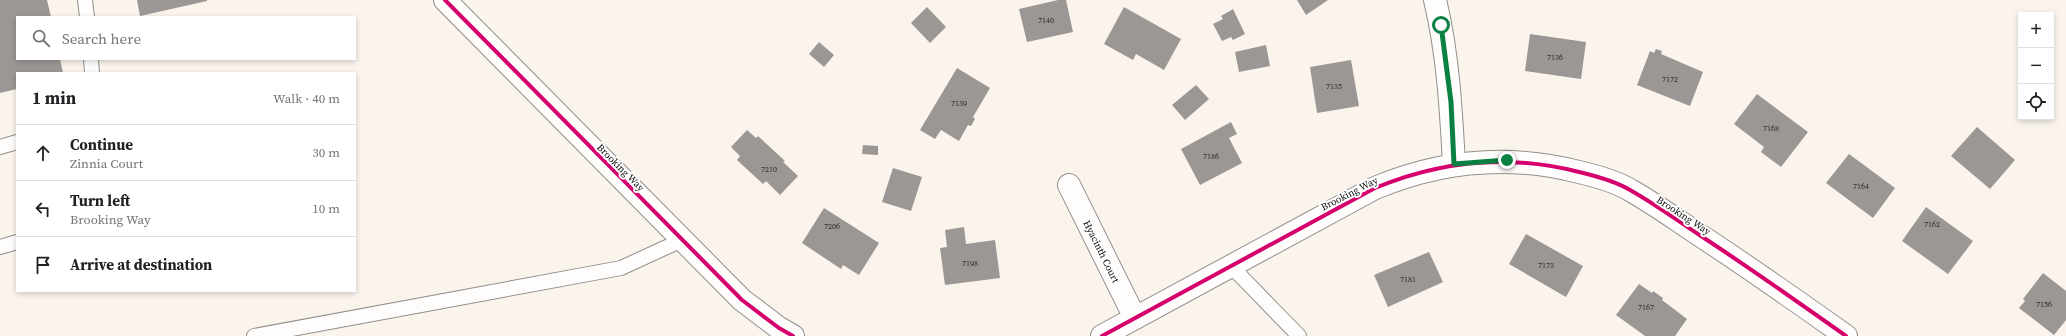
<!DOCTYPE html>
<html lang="en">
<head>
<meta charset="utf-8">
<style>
  body { margin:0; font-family:"Source Serif 4",serif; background:#f6f6f6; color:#202124 }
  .controls { position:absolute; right:12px; top:12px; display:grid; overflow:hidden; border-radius:0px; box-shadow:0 2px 6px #0003 }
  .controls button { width:36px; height:36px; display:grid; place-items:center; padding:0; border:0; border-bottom:1px solid #e0e0e0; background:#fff; color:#202124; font:20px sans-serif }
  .stop { position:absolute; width:12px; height:12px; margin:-9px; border:3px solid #0b8043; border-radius:50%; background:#fff }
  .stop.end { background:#0b8043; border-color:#fff; box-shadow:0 1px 4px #0008 }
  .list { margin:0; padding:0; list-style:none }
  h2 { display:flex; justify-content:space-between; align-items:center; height:52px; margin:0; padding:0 16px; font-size:17px }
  h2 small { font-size:13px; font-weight:400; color:#757577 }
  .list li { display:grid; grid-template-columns:26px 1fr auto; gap:12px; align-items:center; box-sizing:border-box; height:56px; padding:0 16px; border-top:1px solid #e0e0e0 }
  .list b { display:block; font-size:15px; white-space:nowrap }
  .list p { margin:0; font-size:13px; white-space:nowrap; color:#757577 }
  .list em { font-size:13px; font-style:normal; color:#757577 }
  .icon { flex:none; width:22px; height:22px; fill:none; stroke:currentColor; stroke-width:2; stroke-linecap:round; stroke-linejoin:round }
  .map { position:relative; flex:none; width:2066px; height:336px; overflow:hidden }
  .search { position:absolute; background:#fff; box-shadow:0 2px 6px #0003; left:16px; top:16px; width:340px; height:44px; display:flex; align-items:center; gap:10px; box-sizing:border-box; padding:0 14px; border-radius:0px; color:#757577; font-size:15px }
  .panel { position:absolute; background:#fff; box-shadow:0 2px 6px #0003; left:16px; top:72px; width:340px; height:220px; border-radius:0px }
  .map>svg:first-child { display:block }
  .building { fill:#9c9794 }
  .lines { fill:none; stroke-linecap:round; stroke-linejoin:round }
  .lane-casing { stroke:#928f8c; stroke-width:16 }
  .street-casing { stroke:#928f8c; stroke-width:24 }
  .lane { stroke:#fefdfc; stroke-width:14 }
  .street { stroke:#fefdfc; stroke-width:22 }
  .cycleway-casing { stroke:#fff; stroke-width:6 }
  .cycleway { stroke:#d6006c; stroke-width:4 }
  .route { stroke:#0b8043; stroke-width:5 }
  .labels { text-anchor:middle; stroke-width:4; stroke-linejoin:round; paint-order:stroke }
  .number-label { font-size:8px; fill:#2e2d2c }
  .street-label { font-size:10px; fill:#0a0a0a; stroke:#fff }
</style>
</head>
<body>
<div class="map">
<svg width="2066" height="336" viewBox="0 0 2066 336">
  <rect width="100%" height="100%" fill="#faf4ed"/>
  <g class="building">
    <path d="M0 0H47L51 17H17V59H60L63 73H17V89L0 93Z"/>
    <path d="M137 0H207V1L140 16Z"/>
    <path d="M1058 0H1066L1073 32 1027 42 1019 9Z"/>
    <path d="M1297 0H1328L1306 15Z"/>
    <path d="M927 7 946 27 930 43 911 23Z"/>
    <path d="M1124 7 1181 39 1164 70 1136 54 1133 60 1104 44Z"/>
    <path d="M1233 9 1245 34 1233 40 1231 37 1222 41 1213 24 1223 19 1221 16Z"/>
    <path d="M1530 34 1586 42 1581 79 1525 71Z"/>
    <path d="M819 42 834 55 824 67 809 54Z"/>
    <path d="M1266 45 1270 66 1239 72 1235 52Z"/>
    <path d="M1656 49 1662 51 1661 54 1703 72 1690 106 1637 85 1650 51 1654 53Z"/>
    <path d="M1351 60 1359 106 1317 113 1310 67Z"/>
    <path d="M957 68 990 88 973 117 975 119 971 126 968 125 959 141 941 130 935 139 920 130Z"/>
    <path d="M1196 85 1209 99 1185 120 1172 105Z"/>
    <path d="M1757 94 1808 132 1781 167 1761 152 1764 147 1734 124Z"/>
    <path d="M1231 122 1237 134 1229 138 1242 163 1200 185 1181 149Z"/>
    <path d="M1977 127 2015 160 1990 189 1951 156Z"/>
    <path d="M747 130 756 138 758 136 785 161 783 162 798 176 780 195 766 181 763 184 737 160 740 156 731 147Z"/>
    <path d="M863 145 878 146V155L862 154Z"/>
    <path d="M1849 154 1895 188 1873 218 1826 183Z"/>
    <path d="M893 168 922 177 911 211 882 202Z"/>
    <path d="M1926 207 1973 241 1948 274 1902 241Z"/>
    <path d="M824 208 879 243 859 275 843 265 841 269 802 243Z"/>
    <path d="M964 227 966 244 995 240 1000 278 945 285 940 248 947 247 945 230Z"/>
    <path d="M1526 234 1583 266 1566 297 1509 264Z"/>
    <path d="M1429 252 1443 282 1388 307 1374 275Z"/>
    <path d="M2043 273 2066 291V320L2054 335 2019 308 2025 301 2023 299Z"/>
    <path d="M1639 284 1652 293 1653 291 1663 298 1662 300 1687 319 1675 336H1645L1616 315Z"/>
  </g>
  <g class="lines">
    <g class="lane-casing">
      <g id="lane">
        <path d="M85 0 87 17"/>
        <path d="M91 59 92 73"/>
        <path d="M0 147 17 142"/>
        <path d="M0 247 17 242"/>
        <path d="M1231 266 1299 336"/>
        <path d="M254 336 621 268 682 240"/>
      </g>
    </g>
    <g class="street-casing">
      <g id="street">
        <path d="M445 0 742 300 779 328 793 336"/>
        <path d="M1435 0C1448 54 1451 109 1454 164"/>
        <path id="s1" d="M1069 185 1135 318"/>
        <path d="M1102 336 1375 188C1442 160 1509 154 1579 172 1596 176 1615 181 1630 190 1655 204 1678 221 1701 236 1750 268 1798 302 1846 336"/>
      </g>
    </g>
    <use href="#lane" class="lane"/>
    <use href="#street" class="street"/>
    <g class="cycleway-casing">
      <g id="cycleway">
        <path d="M445 0 742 300 779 328 793 336"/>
        <path d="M1102 336 1375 188C1442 160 1509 154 1579 172 1596 176 1615 181 1630 190 1655 204 1678 221 1701 236 1750 268 1798 302 1846 336"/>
      </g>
    </g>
    <use href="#cycleway" class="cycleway"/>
  </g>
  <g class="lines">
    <path class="route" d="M1441 25 1451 102 1454 164 1507 160"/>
  </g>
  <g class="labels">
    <g class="number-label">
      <text x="1046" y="23">7140</text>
      <text x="1555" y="60">7136</text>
      <text x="1670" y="82">7172</text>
      <text x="1334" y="89">7135</text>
      <text x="959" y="106">7139</text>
      <text x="1771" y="131">7168</text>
      <text x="1211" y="159">7186</text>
      <text x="769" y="172">7210</text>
      <text x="1861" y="189">7164</text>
      <text x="1932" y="227">7162</text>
      <text x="832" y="229">7206</text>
      <text x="970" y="266">7198</text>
      <text x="1546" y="268">7173</text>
      <text x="1408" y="282">7181</text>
      <text x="2044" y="307">7156</text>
      <text x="1646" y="310">7167</text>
    </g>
    <g class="street-label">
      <text transform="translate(621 167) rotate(45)" y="4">Brooking Way</text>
      <text transform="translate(1349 193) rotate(-27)" y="4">Brooking Way</text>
      <text transform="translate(1684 215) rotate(33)" y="4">Brooking Way</text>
      <text dy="4" stroke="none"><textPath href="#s1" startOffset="74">Hyacinth Court</textPath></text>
    </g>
  </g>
</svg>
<div class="controls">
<button>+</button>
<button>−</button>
<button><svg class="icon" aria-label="locate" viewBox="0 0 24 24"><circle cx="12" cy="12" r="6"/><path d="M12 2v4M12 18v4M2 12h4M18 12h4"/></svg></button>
</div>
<div class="stop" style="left:1441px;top:25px"></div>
<div class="stop end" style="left:1507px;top:160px"></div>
<div class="search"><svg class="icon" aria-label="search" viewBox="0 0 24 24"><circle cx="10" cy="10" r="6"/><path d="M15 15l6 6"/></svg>Search here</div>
<section class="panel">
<h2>1 min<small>Walk · 40 m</small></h2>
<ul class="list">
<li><svg class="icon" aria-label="ahead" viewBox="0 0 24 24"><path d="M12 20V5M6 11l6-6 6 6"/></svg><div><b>Continue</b><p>Zinnia Court</p></div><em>30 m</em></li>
<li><svg class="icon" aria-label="left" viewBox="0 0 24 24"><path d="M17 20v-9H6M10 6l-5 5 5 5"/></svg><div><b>Turn left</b><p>Brooking Way</p></div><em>10 m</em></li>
<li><svg class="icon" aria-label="arrive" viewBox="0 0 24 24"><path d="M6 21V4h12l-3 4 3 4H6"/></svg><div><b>Arrive at destination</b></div></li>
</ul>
</section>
</div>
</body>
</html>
